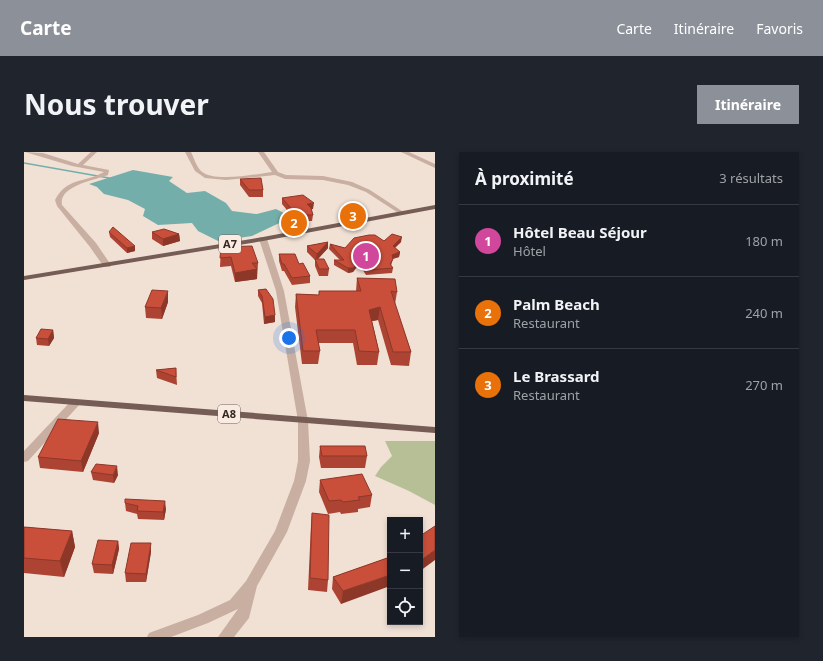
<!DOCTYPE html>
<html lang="fr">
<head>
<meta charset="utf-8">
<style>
  body { margin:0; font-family:"Noto Sans",sans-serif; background:#20242c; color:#f1f3f6 }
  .controls { position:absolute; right:12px; bottom:12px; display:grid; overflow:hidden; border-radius:0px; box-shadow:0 2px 6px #0003 }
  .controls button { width:36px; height:36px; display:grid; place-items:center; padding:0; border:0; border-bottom:1px solid #363941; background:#171b24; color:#f1f3f6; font:20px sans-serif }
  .you { position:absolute; left:265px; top:186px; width:14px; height:14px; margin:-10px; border:3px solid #fff; border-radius:50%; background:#1a73e8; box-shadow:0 0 0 6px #1a73e833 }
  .badge { display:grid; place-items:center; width:26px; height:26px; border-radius:50%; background:#8c9099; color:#fff; font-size:13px; font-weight:700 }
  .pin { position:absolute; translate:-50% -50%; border:2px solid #fff; box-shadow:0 1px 4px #0006 }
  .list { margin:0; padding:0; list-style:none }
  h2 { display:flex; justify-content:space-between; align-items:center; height:52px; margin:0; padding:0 16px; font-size:17px }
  h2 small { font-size:13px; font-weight:400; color:#9ea1a6 }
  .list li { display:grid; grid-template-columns:26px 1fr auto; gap:12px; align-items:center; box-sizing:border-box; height:72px; padding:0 16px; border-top:1px solid #363941 }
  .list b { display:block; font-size:15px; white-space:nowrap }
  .list p { margin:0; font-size:13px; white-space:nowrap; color:#9ea1a6 }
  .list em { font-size:13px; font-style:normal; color:#9ea1a6 }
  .icon { flex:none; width:22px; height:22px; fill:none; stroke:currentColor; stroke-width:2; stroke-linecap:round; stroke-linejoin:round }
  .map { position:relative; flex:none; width:411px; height:485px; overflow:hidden; border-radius:0px }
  header { display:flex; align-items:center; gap:24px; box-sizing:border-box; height:56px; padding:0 20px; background:#8c9099; color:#fff }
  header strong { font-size:19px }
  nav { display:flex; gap:22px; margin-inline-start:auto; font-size:14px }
  .intro { display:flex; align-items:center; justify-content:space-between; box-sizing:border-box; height:96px; padding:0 24px }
  h1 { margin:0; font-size:28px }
  .button { padding:10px 18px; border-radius:0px; background:#8c9099; color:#fff; font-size:14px; font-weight:700 }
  main { display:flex; gap:24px; padding:0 24px }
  aside { flex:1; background:#171b24; border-radius:0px; box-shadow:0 2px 6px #0003 }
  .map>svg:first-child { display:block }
  .green { fill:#b6bf95 }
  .water { fill:#74aeab }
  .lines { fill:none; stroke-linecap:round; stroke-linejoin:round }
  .stream { stroke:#74aeab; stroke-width:1.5 }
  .street { fill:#c8afa1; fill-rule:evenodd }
  .primary { fill:#755c55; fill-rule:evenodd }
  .wall { fill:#ad4433 }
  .shaded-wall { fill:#8d3729 }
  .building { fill:#c94f3b; stroke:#8d3729 }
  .labels { text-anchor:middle; stroke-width:3; stroke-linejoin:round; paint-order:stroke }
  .shield { fill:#f9ebe1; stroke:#6e625d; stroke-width:1 }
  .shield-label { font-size:11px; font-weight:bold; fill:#332724 }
</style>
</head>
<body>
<header>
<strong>Carte</strong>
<nav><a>Carte</a><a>Itinéraire</a><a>Favoris</a></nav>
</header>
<div class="intro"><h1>Nous trouver</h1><a class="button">Itinéraire</a></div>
<main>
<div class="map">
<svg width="411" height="485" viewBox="0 0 411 485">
  <rect width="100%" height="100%" fill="#f1e1d5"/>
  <path class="green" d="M361 289H411V353L385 339 351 324 357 315 368 304Z"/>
  <path class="water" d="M109 18 149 25 145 29 163 41 181 39 202 51 208 59 233 62 252 57 268 65 228 84 194 89 174 79 168 71 134 73 119 64 121 57 104 48 80 42 73 35 65 32Z"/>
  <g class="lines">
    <path class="stream" d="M0 11 85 26"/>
    <g class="street">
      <path d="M1 0 19 1 54 12 67 0H73L59 13 85 18 84 23C71 28 34 34 38 53L72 91 87 113 86 115H80L66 95 33 54 31 48C43 25 61 31 80 20L48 14Z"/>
      <path d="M161 0H167C170 6 172 14 177 19 190 31 232 22 248 20L234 0H240L254 20 262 23 299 24 328 30 346 38 381 61 376 62 342 40 324 33 299 28 261 27 251 23 202 28 181 26 171 19Z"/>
      <path d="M377 0H385L411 12V16Z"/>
      <path d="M236 85 243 87 260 139 284 269 286 309 282 329 263 380 233 434 225 466 210 485H194L214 457 184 471 147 485H123L125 481 174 463 206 448 222 429 251 379 270 329 274 309V269L252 139 235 87Z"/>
      <path d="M52 247 57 250 56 252 4 309 0 310V299L48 248Z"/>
    </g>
    <g class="primary">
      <path d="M411 53V57L239 89 0 128V124L239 85Z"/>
      <path d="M0 243 411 275V281L0 249Z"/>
    </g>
  </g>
  <g class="wall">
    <path d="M216 27 239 38V45H225L216 33Z"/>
    <path d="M258 46 289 57H287L289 63 288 69H272L258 52Z"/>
    <path d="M85 80 111 99 103 101 86 85Z"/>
    <path d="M128 80 155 82 156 89 139 94 128 87Z"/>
    <path d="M360 89 377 90 371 96 376 100 375 105 369 107 367 114 369 116 368 121 342 123 335 112 329 120 324 121 310 113V108H316L305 97 306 92 321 96Z"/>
    <path d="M304 90V96L294 107 305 117 304 124H295L291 114V108L283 100V94Z"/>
    <path d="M197 95 234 111 233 127 211 130 207 114 196 115Z"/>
    <path d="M255 102 275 112 286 124V131L268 133 260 119H258L255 109Z"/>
    <path d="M333 126 373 140 371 152 387 200 385 214 367 213 354 168 348 169 355 200 353 213H333L329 191H294L296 199 294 212H278L271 155 272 142 295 143V139H332Z"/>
    <path d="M242 137 251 170 240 172 238 151 234 144V138Z"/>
    <path d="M144 150 138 167 122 166 121 155Z"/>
    <path d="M29 178 30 186 25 194 13 193 12 186Z"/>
    <path d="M152 216 153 233 133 226 132 218Z"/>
    <path d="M75 281 59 320 16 316 14 305Z"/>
    <path d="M296 294 343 304 341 316H297L295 305Z"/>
    <path d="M67 320 94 323 90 331 69 328Z"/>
    <path d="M296 328 348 343 346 355 334 357V360L317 362 316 360 304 362 295 340Z"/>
    <path d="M101 351 142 357 140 368 114 367 113 362 102 359Z"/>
    <path d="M288 361 304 428 303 440 284 438 287 373Z"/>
    <path d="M0 375 48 379 51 395 40 425 0 421Z"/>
    <path d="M94 389 95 397 89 422 70 421 68 412Z"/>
    <path d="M127 400 122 430H102L101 421Z"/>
    <path d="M366 405 317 452 308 437 309 425Z"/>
  </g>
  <g class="shaded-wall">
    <path d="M290 51 289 57 282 58 283 52Z"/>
    <path d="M155 82 156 89 139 94V87Z"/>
    <path d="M378 85 377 90 368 98 369 94Z"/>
    <path d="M304 90V96L292 109 293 102Z"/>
    <path d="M111 94V99L103 101V96Z"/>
    <path d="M376 100 375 105 367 107 368 103Z"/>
    <path d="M335 107V112L329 120 324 121V116Z"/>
    <path d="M233 117V127L211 130V121Z"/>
    <path d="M144 139V150L138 167 137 156Z"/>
    <path d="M356 155 354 168 343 170 345 158Z"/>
    <path d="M251 163V170L240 172 241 165Z"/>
    <path d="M29 178 30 186 25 194 24 187Z"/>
    <path d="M74 270 75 281 59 320 57 309Z"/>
    <path d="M93 314 94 323 90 331 89 323Z"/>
    <path d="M141 349 142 357 140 368 139 360Z"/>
    <path d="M48 379 51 395 40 425 36 409Z"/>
    <path d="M94 389 95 397 89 422 88 413Z"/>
    <path d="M127 391V400L122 430V422Z"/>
    <path d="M411 398V408L396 419V409Z"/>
    <path d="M366 423V434L317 452 319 439Z"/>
  </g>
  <g class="building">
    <path d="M237 26 239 38H225L216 27Z"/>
    <path d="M279 43 290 51 283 52 287 56 289 63H273L258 46Z"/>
    <path d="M89 75 111 94 103 96 85 80Z"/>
    <path d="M140 77 155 82 139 87 128 80Z"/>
    <path d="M368 82 378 85 369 94 376 100 368 103 369 107 366 112 369 116 343 118 335 107 330 116H324L310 108H320L306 92 321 96 330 86 345 83H351L360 89Z"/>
    <path d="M304 90 293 102 283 94Z"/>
    <path d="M228 94 234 111H228L233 117 211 121 207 105 196 106 197 95Z"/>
    <path d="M255 102H271L275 112 279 111 286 124 268 126 260 112H258Z"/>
    <path d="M291 107H300L305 117H295Z"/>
    <path d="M333 126 371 127 373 140 367 139 387 200H369L356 155 345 158 355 200 335 199 331 178H292L296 199H279L272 142 295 143V139H337Z"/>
    <path d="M242 137 249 147 251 163 241 165 238 144 234 138Z"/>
    <path d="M128 138 144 139 137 156 121 155Z"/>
    <path d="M17 177 29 178 24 187 12 186Z"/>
    <path d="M152 216V225L132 218Z"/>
    <path d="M34 267 74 270 57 309 14 305Z"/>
    <path d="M296 294H341L343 304H298Z"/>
    <path d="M72 312 93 314 89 323 67 320Z"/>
    <path d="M338 322 348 343 334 345 336 348 319 350 317 348 305 349 296 328Z"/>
    <path d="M101 347 141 349 139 360 113 359 114 354 101 351Z"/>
    <path d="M288 361 305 363 304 428 286 426Z"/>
    <path d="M411 374V398L396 409V384Z"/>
    <path d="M0 375 48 379 36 409 0 406Z"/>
    <path d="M74 388 94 389 88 413 68 412Z"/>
    <path d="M107 391H127L122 422 101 421Z"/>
    <path d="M366 405V423L319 439 309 425Z"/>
  </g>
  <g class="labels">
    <g class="shield">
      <rect x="195" y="83" width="22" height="18" rx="3"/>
      <rect x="194" y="253" width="22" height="18" rx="3"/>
    </g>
    <g class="shield-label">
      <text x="206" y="96">A7</text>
      <text x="205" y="266">A8</text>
    </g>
  </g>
</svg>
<div class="controls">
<button>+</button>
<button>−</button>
<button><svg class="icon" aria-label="locate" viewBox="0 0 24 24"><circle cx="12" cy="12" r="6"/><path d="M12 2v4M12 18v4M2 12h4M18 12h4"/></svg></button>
</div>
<div class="you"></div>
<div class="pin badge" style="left:342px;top:104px;background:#d1479c">1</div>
<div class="pin badge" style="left:270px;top:71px;background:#e8710a">2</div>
<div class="pin badge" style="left:329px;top:64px;background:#e8710a">3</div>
</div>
<aside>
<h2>À proximité<small>3 résultats</small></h2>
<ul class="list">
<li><span class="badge" style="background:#d1479c">1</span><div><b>Hôtel Beau Séjour</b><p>Hôtel</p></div><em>180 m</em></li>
<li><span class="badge" style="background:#e8710a">2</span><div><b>Palm Beach</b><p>Restaurant</p></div><em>240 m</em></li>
<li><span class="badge" style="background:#e8710a">3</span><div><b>Le Brassard</b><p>Restaurant</p></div><em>270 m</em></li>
</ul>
</aside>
</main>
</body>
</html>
